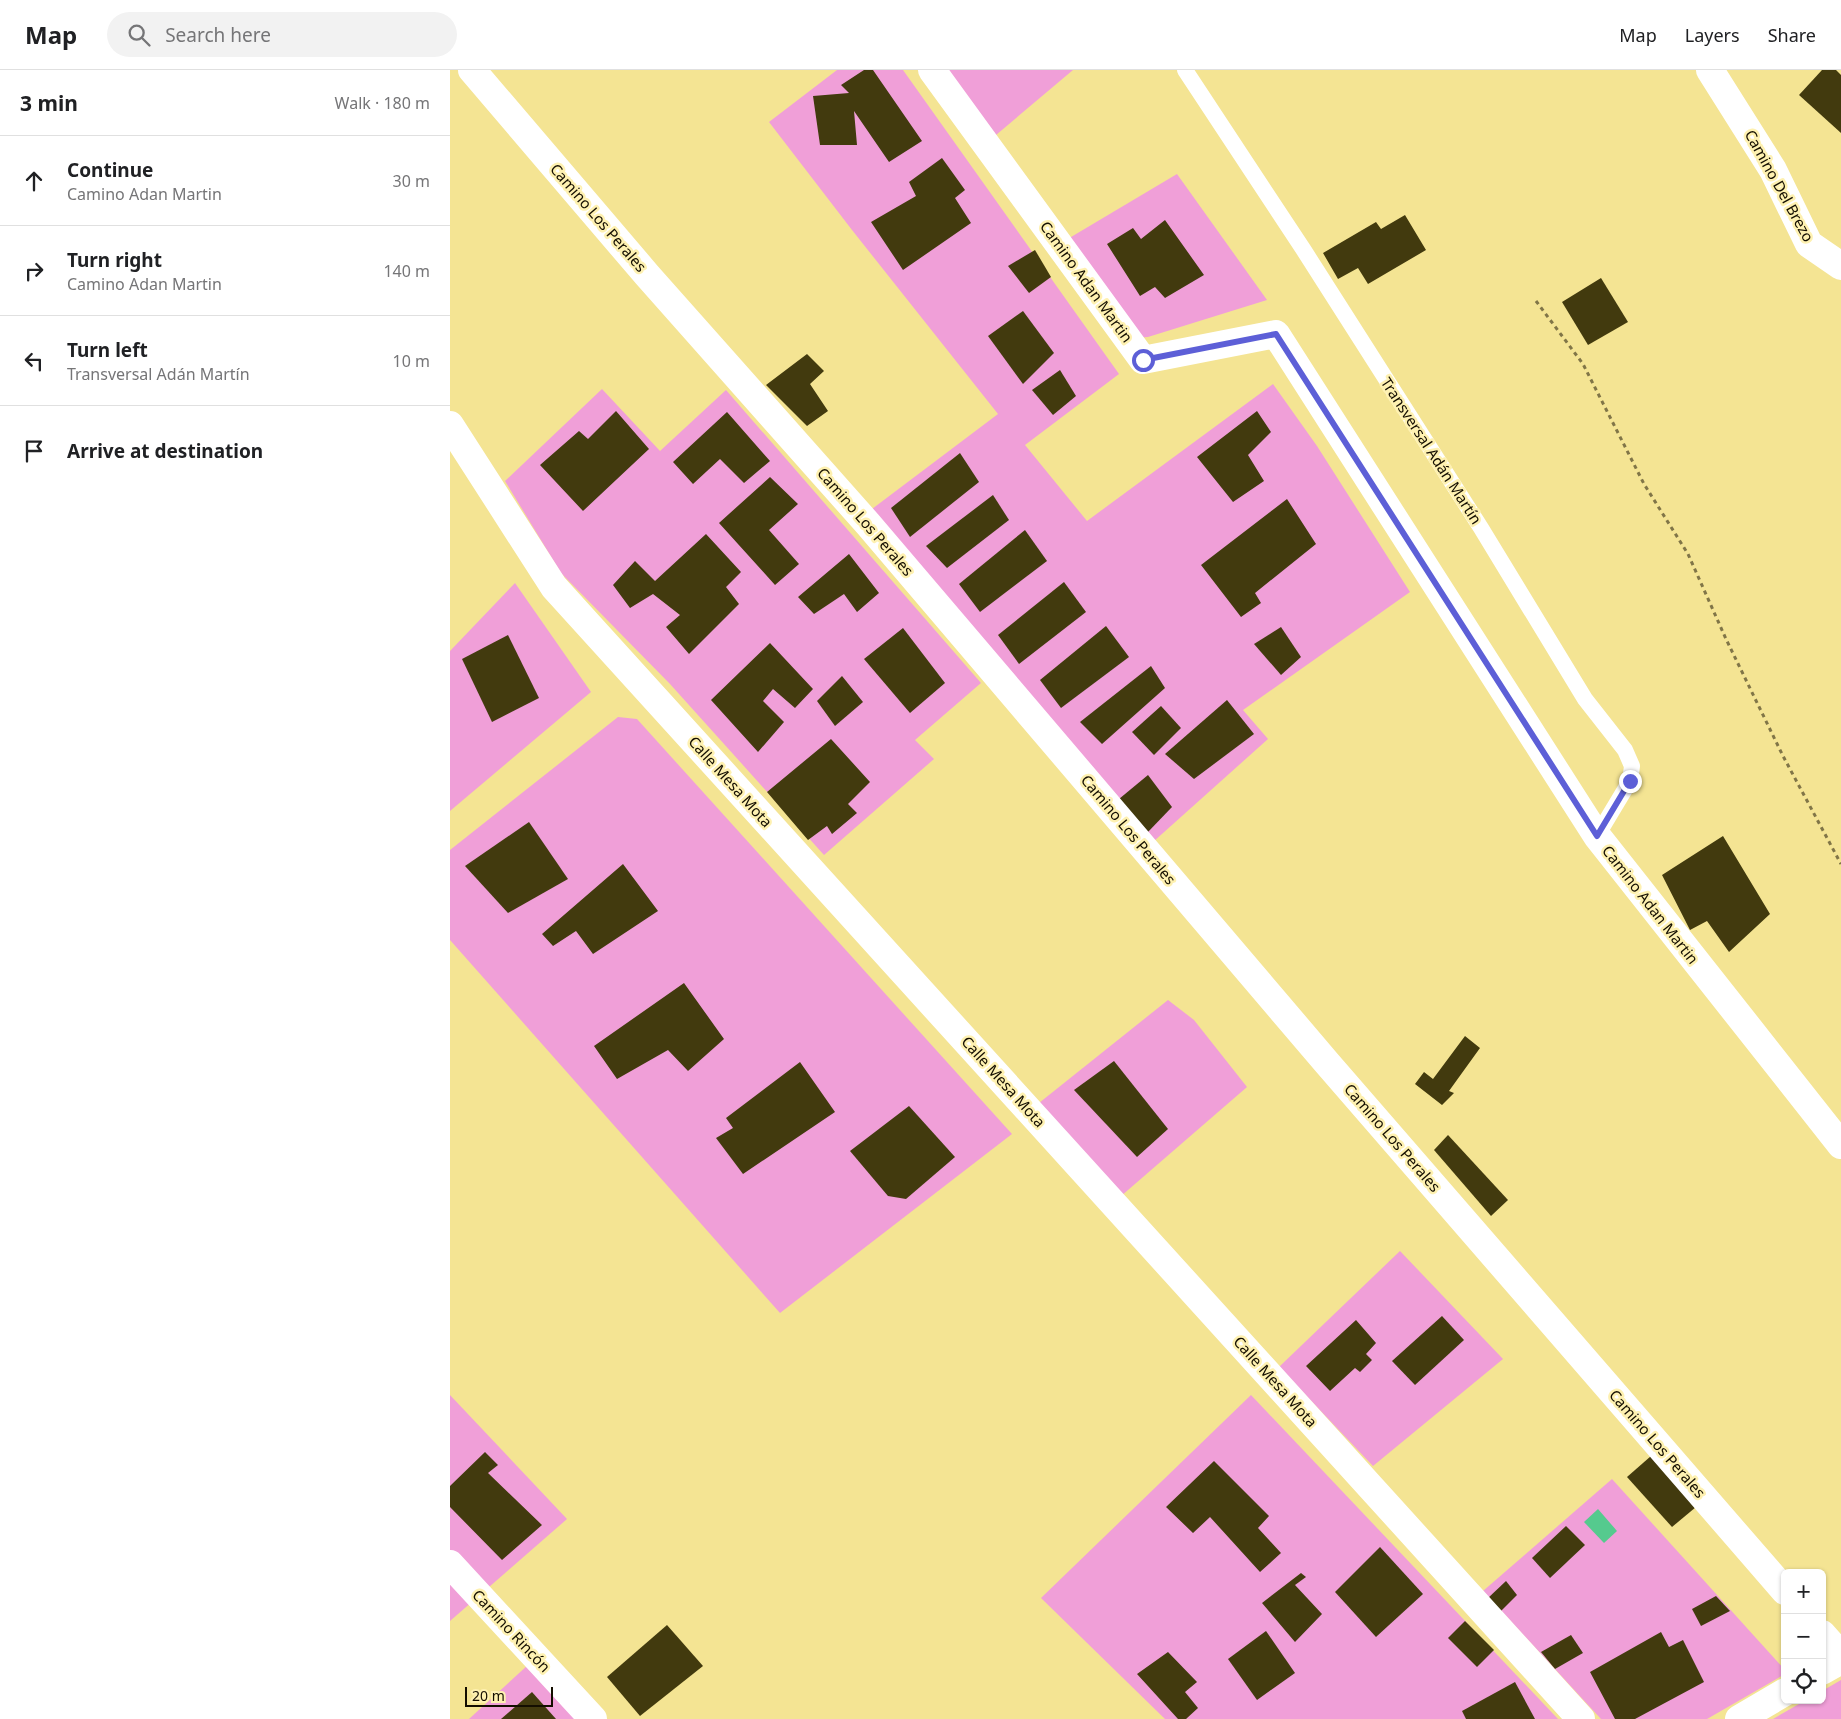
<!DOCTYPE html>
<html lang="en">
<head>
<meta charset="utf-8">
<style>
  body { margin:0; font-family:"Noto Sans",sans-serif; background:#f2f2f2; color:#202124 }
  .controls { position:absolute; right:15px; bottom:15px; display:grid; overflow:hidden; border-radius:8px; box-shadow:0 1px 4px #0004 }
  .controls button { width:45px; height:45px; display:grid; place-items:center; padding:0; border:0; border-bottom:1px solid #e0e0e0; background:#fff; color:#202124; font:25px sans-serif }
  .scale { position:absolute; left:15px; bottom:12px; width:88px; box-sizing:border-box; padding-left:5px; border:2px solid #140e00; border-top:0; font-size:14px; line-height:18px; white-space:nowrap; color:#140e00; -webkit-text-stroke:4px #fef1b1; paint-order:stroke }
  .stop { position:absolute; width:15px; height:15px; margin:-11px; border:4px solid #5d5fd7; border-radius:50%; background:#fff }
  .stop.end { background:#5d5fd7; border-color:#fff; box-shadow:0 1px 5px #0008 }
  .list { margin:0; padding:0; list-style:none }
  h2 { display:flex; justify-content:space-between; align-items:center; height:65px; margin:0; padding:0 20px; font-size:21px }
  h2 small { font-size:16px; font-weight:400; color:#757577 }
  .list li { display:grid; grid-template-columns:32px 1fr auto; gap:15px; align-items:center; box-sizing:border-box; height:90px; padding:0 20px; border-top:1px solid #e0e0e0 }
  .list b { display:block; font-size:19px; white-space:nowrap }
  .list p { margin:0; font-size:16px; white-space:nowrap; color:#757577 }
  .list em { font-size:16px; font-style:normal; color:#757577 }
  .icon { flex:none; width:28px; height:28px; fill:none; stroke:currentColor; stroke-width:2; stroke-linecap:round; stroke-linejoin:round }
  .map { position:relative; flex:none; width:1391px; height:1649px; overflow:hidden }
  header { display:flex; align-items:center; gap:30px; box-sizing:border-box; height:70px; padding:0 25px; background:#fff; border-bottom:1px solid #e0e0e0 }
  header strong { font-size:24px }
  nav { display:flex; gap:28px; margin-inline-start:auto; font-size:18px }
  .search { width:350px; height:45px; background:#f2f2f2; display:flex; align-items:center; gap:12px; box-sizing:border-box; padding:0 18px; border-radius:28px; color:#757577; font-size:19px }
  main { display:flex }
  aside { flex:1; background:#fff }
  .map>svg:first-child { display:block }
  .green { fill:#f09fd8 }
  .water { fill:#55ca8e }
  .building { fill:#423a0e }
  .lines { fill:none; stroke-linecap:round; stroke-linejoin:round }
  .path { stroke:#807547; stroke-width:3; stroke-dasharray:4 4; stroke-linecap:butt }
  .lane { stroke:#fff; stroke-width:16 }
  .street { stroke:#fff; stroke-width:28 }
  .route { stroke:#5d5fd7; stroke-width:6 }
  .labels { text-anchor:middle; stroke-width:5; stroke-linejoin:round; paint-order:stroke }
  .street-label { font-size:15px; fill:#140e00; stroke:#fef1b1 }
</style>
</head>
<body>
<header>
<strong>Map</strong>
<div class="search"><svg class="icon" aria-label="search" viewBox="0 0 24 24"><circle cx="10" cy="10" r="6"/><path d="M15 15l6 6"/></svg>Search here</div>
<nav><a>Map</a><a>Layers</a><a>Share</a></nav>
</header>
<main>
<aside>
<h2>3 min<small>Walk · 180 m</small></h2>
<ul class="list">
<li><svg class="icon" aria-label="ahead" viewBox="0 0 24 24"><path d="M12 20V5M6 11l6-6 6 6"/></svg><div><b>Continue</b><p>Camino Adan Martin</p></div><em>30 m</em></li>
<li><svg class="icon" aria-label="right" viewBox="0 0 24 24"><path d="M7 20v-9h11M14 6l5 5-5 5"/></svg><div><b>Turn right</b><p>Camino Adan Martin</p></div><em>140 m</em></li>
<li><svg class="icon" aria-label="left" viewBox="0 0 24 24"><path d="M17 20v-9H6M10 6l-5 5 5 5"/></svg><div><b>Turn left</b><p>Transversal Adán Martín</p></div><em>10 m</em></li>
<li><svg class="icon" aria-label="arrive" viewBox="0 0 24 24"><path d="M6 21V4h12l-3 4 3 4H6"/></svg><div><b>Arrive at destination</b></div></li>
</ul>
</aside>
<div class="map">
<svg width="1391" height="1649" viewBox="0 0 1391 1649">
  <rect width="100%" height="100%" fill="#f4e493"/>
  <g class="green">
    <path d="M387 0H453L669 304 575 375 637 451 823 314 867 376 960 522 793 640 818 669 703 772 422 439 548 344 402 160 319 52Z"/>
    <path d="M498 0H623L546 65Z"/>
    <path d="M727 104 817 230 698 267 685 268 616 170Z"/>
    <path d="M152 319 210 381 276 320 531 613 465 670 484 689 374 785 220 614 111 503 55 411Z"/>
    <path d="M65 513 141 622 0 741V581Z"/>
    <path d="M168 647 187 649 562 1064 330 1243 0 870V780Z"/>
    <path d="M718 930 744 950 797 1017 663 1133 579 1041Z"/>
    <path d="M950 1181 1053 1289 923 1396 829 1297Z"/>
    <path d="M0 1325 117 1449 0 1551Z"/>
    <path d="M801 1325 1108 1649H715L591 1528Z"/>
    <path d="M1162 1409 1335 1600V1604L1257 1649H1151L1033 1521Z"/>
    <path d="M79 1594 129 1649H19Z"/>
    <path d="M1391 1610V1649H1323L1356 1630H1372V1621Z"/>
  </g>
  <path class="water" d="M1148 1439 1167 1461 1154 1473 1134 1452Z"/>
  <g class="building">
    <path d="M414 0H423L472 71 439 92 404 41 407 75H370L363 26 399 23 391 15Z"/>
    <path d="M1372 0H1386L1391 5V63L1349 25Z"/>
    <path d="M492 88 515 120 505 128 521 153 453 200 421 152 466 126 459 112Z"/>
    <path d="M955 145 976 180 918 214 908 198 888 209 873 183 926 152 931 159Z"/>
    <path d="M715 150 754 205 715 228 705 217 690 226 657 174 683 158 691 169Z"/>
    <path d="M585 180 601 207 579 223 558 196Z"/>
    <path d="M1151 208 1178 252 1138 275 1112 232Z"/>
    <path d="M573 241 604 283 573 314 538 266Z"/>
    <path d="M357 284 374 301 360 314 378 341 357 356 316 315Z"/>
    <path d="M610 300 626 326 603 345 582 320Z"/>
    <path d="M166 341 199 379 133 441 90 395 129 361 138 369Z"/>
    <path d="M807 341 821 362 798 385 814 411 783 432 747 387Z"/>
    <path d="M277 342 320 391 294 413 270 389 243 414 223 392Z"/>
    <path d="M510 383 529 412 460 467 441 438Z"/>
    <path d="M320 407 348 434 319 460 349 494 325 515 269 453Z"/>
    <path d="M543 425 559 450 497 498 476 476Z"/>
    <path d="M837 429 866 474 805 523 811 533 791 547 751 495Z"/>
    <path d="M575 460 597 491 530 542 509 514Z"/>
    <path d="M256 464 291 502 276 517 289 534 239 584 216 557 230 545 203 524 180 538 163 515 185 491 205 511Z"/>
    <path d="M399 484 429 523 407 542 394 524 364 544 348 527Z"/>
    <path d="M614 512 636 542 569 594 548 565Z"/>
    <path d="M656 556 679 587 611 638 590 610Z"/>
    <path d="M831 557 851 587 831 605 804 574Z"/>
    <path d="M453 558 495 613 460 643 414 589Z"/>
    <path d="M58 565 89 628 42 652 12 589Z"/>
    <path d="M320 573 363 619 345 638 323 619 313 631 334 652 308 682 261 630Z"/>
    <path d="M701 596 715 618 652 674 630 652Z"/>
    <path d="M392 606 413 632 385 656 367 631Z"/>
    <path d="M777 630 804 664 744 709 715 684Z"/>
    <path d="M711 636 731 658 704 685 682 662Z"/>
    <path d="M381 669 420 712 398 734 407 743 382 764 377 756 358 770 317 722Z"/>
    <path d="M698 705 722 737 697 763 669 729Z"/>
    <path d="M79 752 118 809 58 843 15 796Z"/>
    <path d="M1273 766 1320 844 1279 882 1257 851 1240 860 1212 805Z"/>
    <path d="M173 794 208 841 143 884 126 861 103 876 92 864Z"/>
    <path d="M234 913 274 969 238 1001 218 980 167 1009 144 976Z"/>
    <path d="M1015 966 1030 978 999 1021 1004 1023 992 1035 965 1014 974 1002 983 1009Z"/>
    <path d="M664 991 718 1059 687 1087 624 1020Z"/>
    <path d="M350 992 385 1042 293 1104 266 1068 283 1058 276 1048Z"/>
    <path d="M459 1036 505 1087 456 1129 438 1126 400 1081Z"/>
    <path d="M998 1065 1058 1130 1041 1146 984 1080Z"/>
    <path d="M992 1246 1014 1270 965 1315 942 1291Z"/>
    <path d="M906 1250 926 1273 916 1284 922 1290 910 1302 905 1298 880 1321 856 1296Z"/>
    <path d="M35 1382 48 1395 38 1403 92 1455 52 1490 0 1437V1416Z"/>
    <path d="M1201 1386 1246 1437 1222 1457 1177 1407Z"/>
    <path d="M764 1391 819 1446 808 1458 831 1483 810 1502 760 1447 743 1463 716 1437Z"/>
    <path d="M1116 1456 1135 1475 1100 1508 1082 1488Z"/>
    <path d="M930 1477 973 1524 926 1567 885 1522Z"/>
    <path d="M851 1503 856 1507 845 1515 872 1544 845 1572 812 1533Z"/>
    <path d="M1056 1511 1067 1525 1051 1541 1037 1529Z"/>
    <path d="M1266 1526 1280 1541 1251 1556 1242 1539Z"/>
    <path d="M1015 1551 1044 1580 1027 1597 998 1568Z"/>
    <path d="M217 1555 253 1596 190 1646 157 1607Z"/>
    <path d="M816 1561 845 1603 807 1630 778 1589Z"/>
    <path d="M1211 1562 1219 1577 1233 1570 1254 1612 1185 1649H1165L1140 1602Z"/>
    <path d="M1121 1565 1133 1583 1105 1599 1091 1582Z"/>
    <path d="M718 1582 747 1612 735 1622 748 1638 736 1649H728L687 1604Z"/>
    <path d="M1065 1612 1085 1649H1016L1012 1641Z"/>
    <path d="M82 1622 106 1649H51Z"/>
  </g>
  <g class="lines">
    <path class="path" d="M1086 231 1133 294 1194 414 1238 484 1276 569 1333 686 1391 794"/>
    <path class="lane" d="M735 0 855 182 1031 458 1135 629 1175 680 1182 696 1180 711 1147 766"/>
    <g class="street">
      <path d="M22 0 197 205 418 454 877 993 1335 1521"/>
      <path d="M482 0 693 290 826 264 1147 766 1391 1075"/>
      <path d="M1260 0 1323 100 1359 174 1391 196"/>
      <path d="M0 355 104 517 1131 1649"/>
      <path d="M0 1494 143 1649"/>
      <path d="M1372 1564 1391 1585"/>
      <path d="M1372 1601 1391 1590"/>
      <path d="M1289 1649 1335 1622"/>
    </g>
  </g>
  <g class="lines">
    <path class="route" d="M693 290 826 264 1147 766 1180 711"/>
  </g>
  <g class="labels">
    <g class="street-label">
      <text transform="translate(1329 116) rotate(61)" y="5">Camino Del Brezo</text>
      <text transform="translate(148 148) rotate(49)" y="5">Camino Los Perales</text>
      <text transform="translate(636 212) rotate(54)" y="5">Camino Adan Martin</text>
      <text transform="translate(981 381) rotate(57)" y="5">Transversal Adán Martín</text>
      <text transform="translate(415 452) rotate(49)" y="5">Camino Los Perales</text>
      <text transform="translate(280 712) rotate(48)" y="5">Calle Mesa Mota</text>
      <text transform="translate(678 760) rotate(50)" y="5">Camino Los Perales</text>
      <text transform="translate(1200 835) rotate(52)" y="5">Camino Adan Martin</text>
      <text transform="translate(553 1012) rotate(48)" y="5">Calle Mesa Mota</text>
      <text transform="translate(942 1068) rotate(49)" y="5">Camino Los Perales</text>
      <text transform="translate(825 1312) rotate(48)" y="5">Calle Mesa Mota</text>
      <text transform="translate(1207 1374) rotate(49)" y="5">Camino Los Perales</text>
      <text transform="translate(61 1561) rotate(47)" y="5">Camino Rincón</text>
    </g>
  </g>
</svg>
<div class="controls">
<button>+</button>
<button>−</button>
<button><svg class="icon" aria-label="locate" viewBox="0 0 24 24"><circle cx="12" cy="12" r="6"/><path d="M12 2v4M12 18v4M2 12h4M18 12h4"/></svg></button>
</div>
<div class="scale">20 m</div>
<div class="stop" style="left:693px;top:290px"></div>
<div class="stop end" style="left:1180px;top:711px"></div>
</div>
</main>
</body>
</html>
